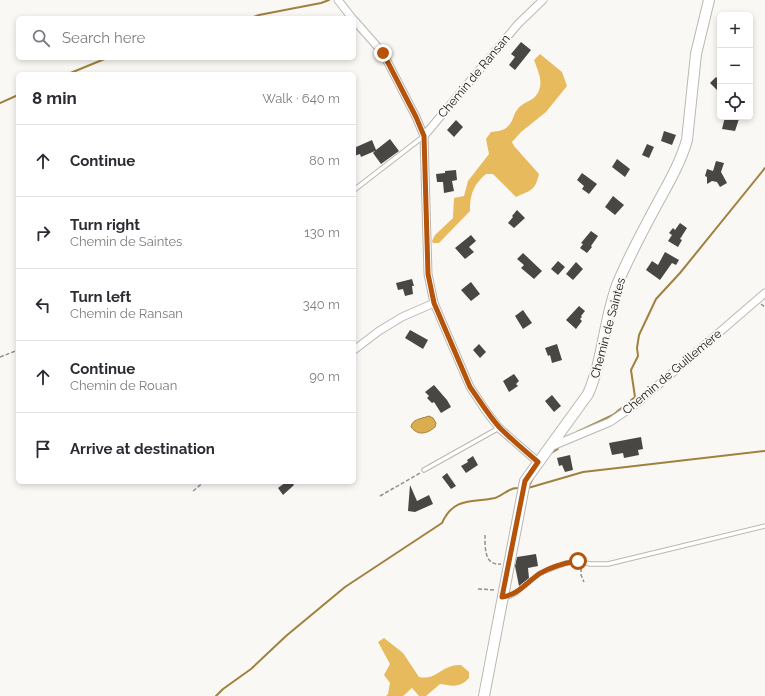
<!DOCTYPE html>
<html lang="en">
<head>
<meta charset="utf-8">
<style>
  body { margin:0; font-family:Raleway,sans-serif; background:#f2f2f3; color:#2b2b33 }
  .controls { position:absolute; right:12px; top:12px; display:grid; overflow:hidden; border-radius:6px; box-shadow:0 2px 6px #0003 }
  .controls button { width:36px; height:36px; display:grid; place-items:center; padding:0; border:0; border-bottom:1px solid #e1e1e2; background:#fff; color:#2b2b33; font:20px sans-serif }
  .stop { position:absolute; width:12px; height:12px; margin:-9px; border:3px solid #b45309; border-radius:50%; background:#fff }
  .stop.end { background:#b45309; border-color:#fff; box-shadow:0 1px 4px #0008 }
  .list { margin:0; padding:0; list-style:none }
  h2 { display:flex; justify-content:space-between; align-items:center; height:52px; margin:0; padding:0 16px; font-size:17px }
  h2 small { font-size:13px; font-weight:400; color:#7c7c81 }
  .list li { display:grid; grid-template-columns:26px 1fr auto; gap:12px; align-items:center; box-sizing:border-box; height:72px; padding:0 16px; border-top:1px solid #e1e1e2 }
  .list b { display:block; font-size:15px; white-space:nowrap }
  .list p { margin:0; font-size:13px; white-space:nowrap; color:#7c7c81 }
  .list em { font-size:13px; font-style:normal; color:#7c7c81 }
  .icon { flex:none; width:22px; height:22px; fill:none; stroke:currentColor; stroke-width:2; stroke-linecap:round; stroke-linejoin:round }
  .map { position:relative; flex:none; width:765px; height:696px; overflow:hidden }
  .search { position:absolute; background:#fff; box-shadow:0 2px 6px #0003; left:16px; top:16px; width:340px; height:44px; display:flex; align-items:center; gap:10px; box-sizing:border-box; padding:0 14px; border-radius:6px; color:#7c7c81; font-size:15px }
  .panel { position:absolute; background:#fff; box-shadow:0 2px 6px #0003; left:16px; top:72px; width:340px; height:412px; border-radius:6px }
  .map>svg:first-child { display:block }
  .forest { fill:#e7ba5d }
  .water { fill:#daae50; stroke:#a0813f }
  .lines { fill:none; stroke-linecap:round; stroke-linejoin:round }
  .stream { stroke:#a0813f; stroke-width:2 }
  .building { fill:#494744 }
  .lane-casing { stroke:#b9b7b3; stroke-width:5.5 }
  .street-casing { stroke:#b9b7b3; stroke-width:9 }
  .secondary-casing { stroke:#b9b7b3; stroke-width:12 }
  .path { stroke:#93918f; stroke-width:1.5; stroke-dasharray:4 2; stroke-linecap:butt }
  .lane { stroke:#fff; stroke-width:3.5 }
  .street { stroke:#fff; stroke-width:7 }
  .secondary { stroke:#fff; stroke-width:10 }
  .route { stroke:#b45309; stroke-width:5 }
  .labels { text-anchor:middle; stroke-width:4; stroke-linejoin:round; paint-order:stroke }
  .street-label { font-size:12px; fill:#181716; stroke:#faf8f4 }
</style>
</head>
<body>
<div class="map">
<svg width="765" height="696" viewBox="0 0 765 696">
  <rect width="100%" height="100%" fill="#faf8f4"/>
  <g class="forest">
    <path d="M540 54 562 72 567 86 546 112 521 132 512 142 514 146 539 174C535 191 531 190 516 197L493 174H486C473 185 470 195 470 211L439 243H433L432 241 435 235 453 218 454 198 464 196 468 181 489 154 486 139 491 132C498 131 504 131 508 126 513 122 513 115 517 110 525 99 536 103 540 87 542 79 537 68 534 60Z"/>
    <path d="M384 638 403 653 419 677C435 680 438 670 452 666 454 665 458 665 461 665L469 672V678C460 688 452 686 440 684L426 696H419L412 688 403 696H386L388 694 390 683 384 675 390 664 378 642Z"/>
  </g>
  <path class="water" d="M429 416 433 418 436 423 435 427C427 434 418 436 411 427 412 419 421 419 429 416Z"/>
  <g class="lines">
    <g class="stream">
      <path d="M251 18 259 15 321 3 329 0"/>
      <path d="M68 74 107 58"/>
      <path d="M0 103 18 95"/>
      <path d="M577 432 613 415 635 397 631 370 638 356 637 348 639 335 656 299 680 273 765 168"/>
      <path d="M551 453 558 449"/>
      <path d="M529 486 533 478"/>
      <path d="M528 488 583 472 765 451"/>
      <path d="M216 696 223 689 251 669 286 636 345 587 442 523C454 496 473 503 495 498 501 496 506 491 512 489 514 488 518 488 521 488"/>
    </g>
  </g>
  <g class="building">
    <path d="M521 42 531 50 515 70 509 65 515 57 511 54Z"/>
    <path d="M716 77 720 81V93L710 83Z"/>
    <path d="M725 117H731L739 119 735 131 722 129Z"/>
    <path d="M456 120 463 127 454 137 447 130Z"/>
    <path d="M664 131 676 135 672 145 661 141Z"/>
    <path d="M390 139 399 151 381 164 373 153 375 151 361 157 360 154 354 156V148L372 140 376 150Z"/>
    <path d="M647 144 654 147 649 158 642 155Z"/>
    <path d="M617 159 630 169 625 177 612 167Z"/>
    <path d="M716 161 724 163 721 172 727 183 720 187 717 182 712 181 707 184V177L705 176 707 169 713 171Z"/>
    <path d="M456 170 457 180 452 181 454 191 444 193 443 182H437L436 174 445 173V171Z"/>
    <path d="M582 173 597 184 589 194 582 189 584 186 577 180Z"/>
    <path d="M613 196 624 205 615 215 605 207Z"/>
    <path d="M517 210 525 218 514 228 508 223 513 217 512 216Z"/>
    <path d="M680 223 687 228 680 239 682 240 678 247 668 241 672 235 669 233 673 228 675 230Z"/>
    <path d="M591 231 598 236 591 246 592 247 587 253 580 248 583 244 581 243Z"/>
    <path d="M471 235 476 241 469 247 474 252 465 259 455 248Z"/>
    <path d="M665 252 679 260 676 265 672 263 660 280 646 270 652 261 658 265Z"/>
    <path d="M523 253 542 271 534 279 521 268 524 265 517 259Z"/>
    <path d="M558 261 565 267 558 275 551 269Z"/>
    <path d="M576 262 583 269 573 280 566 274Z"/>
    <path d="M412 279 414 286H412L413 294 405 296 403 289 398 290 396 283Z"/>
    <path d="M471 282 480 294 471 301 461 290Z"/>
    <path d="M579 306 585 311 581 316 582 317 580 319 582 321 576 329 566 320Z"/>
    <path d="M523 310 532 323 523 329 515 316Z"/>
    <path d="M410 330 428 340 423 349 405 338Z"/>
    <path d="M479 344 486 352 480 358 473 350Z"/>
    <path d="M557 344 562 360 552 363 550 355 548 356 545 348Z"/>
    <path d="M514 374 519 381 516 384 518 386 509 392 503 381Z"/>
    <path d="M434 385 447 400 451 407 441 413 434 402 432 403 427 398 429 396 425 392Z"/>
    <path d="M552 395 561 406 554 412 545 401Z"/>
    <path d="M641 437 643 449 638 450 639 455 624 458 623 453 612 455 609 443Z"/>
    <path d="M570 455 573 470 565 472 562 465 559 466 557 458Z"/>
    <path d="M473 456 478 465 466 473 461 466 468 462 467 460Z"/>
    <path d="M447 473 456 486 451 489 442 477Z"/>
    <path d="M286 482H292L294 485 283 495 278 488Z"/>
    <path d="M410 485 417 501 429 495 433 504 415 512 408 511Z"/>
    <path d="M536 554 538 566 528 568 529 578 519 586 515 566 517 557Z"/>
  </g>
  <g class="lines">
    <g class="lane-casing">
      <g id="lane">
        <path d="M354 190 424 136"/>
        <path d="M424 470 499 428"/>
        <path d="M505 597 510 596 517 592 540 573 566 563 578 561 590 564H608L765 526"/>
      </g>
    </g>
    <g class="street-casing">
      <g id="street">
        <path d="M338 0 352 18"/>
        <path d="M354 20 383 53 416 117 424 136"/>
        <path d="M354 350 379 331 402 317 434 303"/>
        <path d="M550 447 610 422 635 405 765 293"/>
        <path d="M538 462 499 428 486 411 470 387 434 303 428 274 424 136 518 24 543 0"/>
      </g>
    </g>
    <g class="secondary-casing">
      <path id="secondary" d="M484 696 525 481 588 394C603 360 604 320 617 285 628 258 642 232 656 206 668 184 680 164 687 140L696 54 709 0"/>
    </g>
    <g class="path">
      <path d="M761 304 765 307"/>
      <path d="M0 357 18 350"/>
      <path d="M193 491 204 482"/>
      <path d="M380 496 420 473"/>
      <path d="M485 535C485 547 484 566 501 564"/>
      <path d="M581 568V575L584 582"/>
      <path d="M478 589 496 590"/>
    </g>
    <use href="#lane" class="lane"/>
    <use href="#street" class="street"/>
    <use href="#secondary" class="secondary"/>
  </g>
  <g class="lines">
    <path class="route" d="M383 53 416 117 424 136 428 274 434 303 470 387C480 401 489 416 500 428 512 440 525 451 538 462L525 481 502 597C518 595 527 582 539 574 550 567 565 563 578 561"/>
  </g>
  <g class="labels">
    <g class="street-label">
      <text transform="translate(474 76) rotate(-50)" y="4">Chemin de Ransan</text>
      <text transform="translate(608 328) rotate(-75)" y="4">Chemin de Saintes</text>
      <text transform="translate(672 372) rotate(-40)" y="4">Chemin de Guillemère</text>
    </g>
  </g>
</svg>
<div class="controls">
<button>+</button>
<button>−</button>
<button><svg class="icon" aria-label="locate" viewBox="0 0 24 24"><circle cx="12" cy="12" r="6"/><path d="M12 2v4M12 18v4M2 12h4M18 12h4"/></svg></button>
</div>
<div class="stop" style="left:578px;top:561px"></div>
<div class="stop end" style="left:383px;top:53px"></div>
<div class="search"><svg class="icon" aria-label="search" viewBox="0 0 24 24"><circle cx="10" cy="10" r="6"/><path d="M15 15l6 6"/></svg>Search here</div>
<section class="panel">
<h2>8 min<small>Walk · 640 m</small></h2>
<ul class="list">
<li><svg class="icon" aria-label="ahead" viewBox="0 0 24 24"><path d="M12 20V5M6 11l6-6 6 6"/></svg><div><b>Continue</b></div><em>80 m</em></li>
<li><svg class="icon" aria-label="right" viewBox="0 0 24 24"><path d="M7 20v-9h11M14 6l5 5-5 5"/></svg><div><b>Turn right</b><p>Chemin de Saintes</p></div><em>130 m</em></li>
<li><svg class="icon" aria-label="left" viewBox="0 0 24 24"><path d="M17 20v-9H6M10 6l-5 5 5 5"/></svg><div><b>Turn left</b><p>Chemin de Ransan</p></div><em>340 m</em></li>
<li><svg class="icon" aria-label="ahead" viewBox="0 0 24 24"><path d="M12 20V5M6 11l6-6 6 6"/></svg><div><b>Continue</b><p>Chemin de Rouan</p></div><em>90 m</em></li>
<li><svg class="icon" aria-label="arrive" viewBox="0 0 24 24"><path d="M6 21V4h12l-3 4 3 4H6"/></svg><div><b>Arrive at destination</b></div></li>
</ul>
</section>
</div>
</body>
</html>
